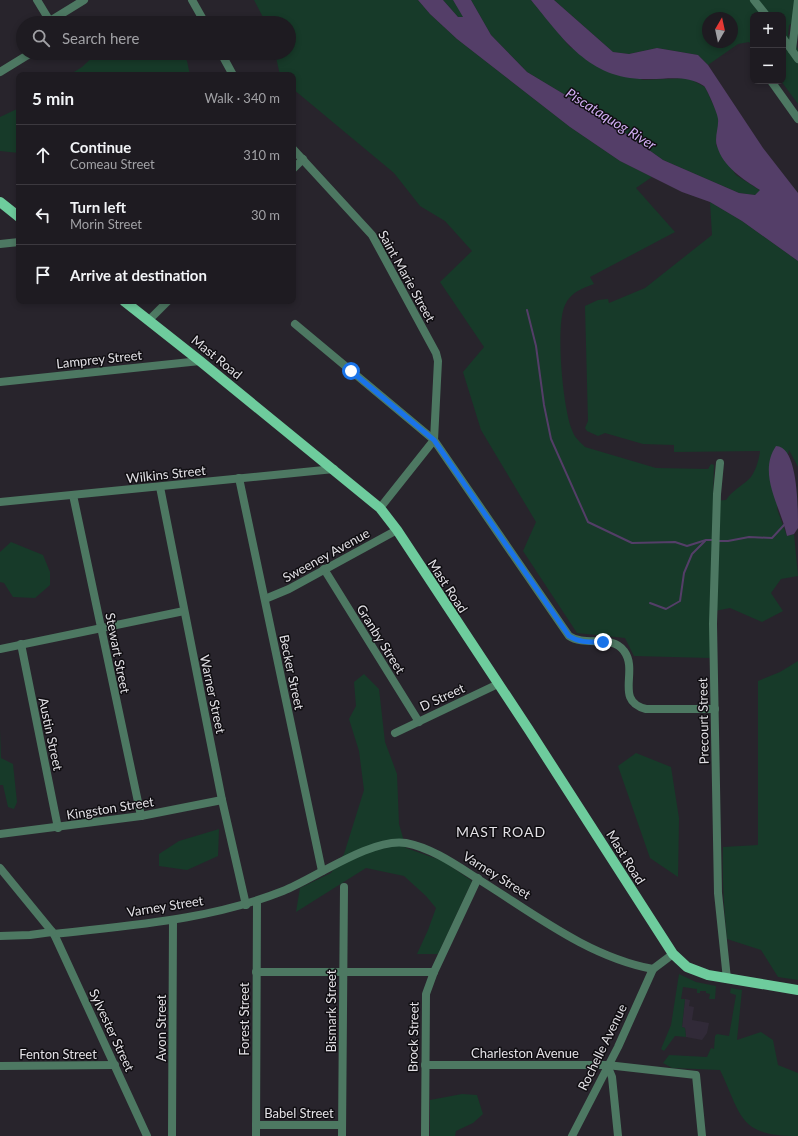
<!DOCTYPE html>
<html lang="en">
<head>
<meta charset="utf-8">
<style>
  body { margin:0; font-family:Lato,sans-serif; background:#2b282e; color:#f1f3f6 }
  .controls { position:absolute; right:12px; top:12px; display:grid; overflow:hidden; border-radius:8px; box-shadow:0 2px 6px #0003 }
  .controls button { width:36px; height:36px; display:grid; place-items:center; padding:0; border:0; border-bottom:1px solid #3c393f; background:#1e1b21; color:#f1f3f6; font:20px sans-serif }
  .compass { position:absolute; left:702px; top:12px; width:36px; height:36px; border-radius:50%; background:#1e1b21; box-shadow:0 2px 6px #0003; rotate:9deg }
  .stop { position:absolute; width:12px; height:12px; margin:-9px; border:3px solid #1a73e8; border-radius:50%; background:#fff }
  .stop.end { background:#1a73e8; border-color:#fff; box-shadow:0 1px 4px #0008 }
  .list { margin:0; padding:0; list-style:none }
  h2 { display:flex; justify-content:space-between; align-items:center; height:52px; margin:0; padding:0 16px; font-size:17px }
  h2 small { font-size:13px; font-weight:400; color:#a1a1a5 }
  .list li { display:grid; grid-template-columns:26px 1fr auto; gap:12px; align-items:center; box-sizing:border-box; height:60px; padding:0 16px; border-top:1px solid #3c393f }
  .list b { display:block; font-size:15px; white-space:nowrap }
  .list p { margin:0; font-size:13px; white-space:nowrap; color:#a1a1a5 }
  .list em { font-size:13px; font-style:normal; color:#a1a1a5 }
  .icon { flex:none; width:22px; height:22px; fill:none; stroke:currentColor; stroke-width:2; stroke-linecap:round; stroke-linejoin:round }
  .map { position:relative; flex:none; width:798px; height:1136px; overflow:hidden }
  .search { position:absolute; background:#1e1b21; box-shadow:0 2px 6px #0003; left:16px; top:16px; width:280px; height:44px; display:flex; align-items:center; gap:10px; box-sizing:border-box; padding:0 14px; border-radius:22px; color:#a1a1a5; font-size:15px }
  .panel { position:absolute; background:#1e1b21; box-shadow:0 2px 6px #0003; left:16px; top:72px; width:280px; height:232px; border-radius:8px }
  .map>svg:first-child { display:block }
  .built { fill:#312a38 }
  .green { fill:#173a29; fill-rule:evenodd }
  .water { fill:#543e68 }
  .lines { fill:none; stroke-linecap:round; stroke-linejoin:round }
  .stream { stroke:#543e68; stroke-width:2 }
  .minor { stroke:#4d7862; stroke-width:8 }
  .major { stroke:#6ecc9d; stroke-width:10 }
  .route { stroke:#1a73e8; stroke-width:5 }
  .labels { text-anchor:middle; stroke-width:3; stroke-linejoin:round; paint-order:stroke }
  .street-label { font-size:13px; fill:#e2e0e5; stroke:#100e12 }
  .water-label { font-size:14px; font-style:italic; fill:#d0adf2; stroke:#100e12 }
  .neighbourhood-label { font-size:14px; letter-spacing:1px; fill:#e2e0e5; stroke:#100e12 }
</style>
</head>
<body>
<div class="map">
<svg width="798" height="1136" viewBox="0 0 798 1136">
  <rect width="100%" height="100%" fill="#28242c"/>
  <path class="built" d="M685 999 690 1000 689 1006 694 1007 692 1020 709 1023 707 1033 702 1040 686 1037 685 1028 682 1027Z"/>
  <g class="green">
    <path d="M254 0H418L430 14 457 39 570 127 620 161 652 177 636 188 675 232 590 277 594 284C581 289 571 292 565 305 555 326 563 409 572 430 574 437 580 442 585 447L656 468 708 469 711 464 714 465 713 501 726 500C733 490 739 488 748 480 755 474 759 460 760 451L674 452V445L643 444 605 433 598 436 587 431 585 428 588 421 585 306 598 300 608 299 609 303 645 288 712 235 710 202 742 221 798 261V467L789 450 777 509 787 536 794 534 798 576 781 579 771 593 783 611 762 622 730 608 710 612V658L634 656 625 638 577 633 523 551 536 522 481 430 463 372 484 347 440 282 472 251 445 221 420 206 394 173 293 89V75H280L275 53H289V23H266Z"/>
    <path d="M443 0H453L464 17H458Z"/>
    <path d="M471 0H531L570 47 643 80 688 78 705 87 719 117 716 145 736 175 761 191 755 195 739 193 663 160 607 120 527 72 491 35Z"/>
    <path d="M554 0H798V21L789 25 788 35 798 49V104L781 81H783V15H753V47L749 42 738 44 708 65 698 55 657 48 629 54 613 52ZM708 18H732V42H708Z"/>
    <path d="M97 53H182L187 61 190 75H69L82 67Z"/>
    <path d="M19 108V153L0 151V117Z"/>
    <path d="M11 542 43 555 50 572V585L35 598 13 597 4 583 0 582V552Z"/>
    <path d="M798 661V980L778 977 761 950 727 939C724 908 722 878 723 847L758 845V681L780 672Z"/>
    <path d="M364 674 379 689 385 742 397 774 399 824 406 848 443 861 472 881 438 954H417L428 930 436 908 426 896 404 876 366 868 296 912 300 888 331 873 344 854 364 790 359 751 349 719 356 706 354 682Z"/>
    <path d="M0 730 1 758 13 764 17 802 14 809 8 807 3 785H0Z"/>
    <path d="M636 753 671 767 679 818 678 877 650 858 618 766Z"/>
    <path d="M219 829 218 856 187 870 159 866V854L179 841Z"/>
    <path d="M679 974 696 982 716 986 715 999H709L710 994 706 993V991H700V993H697V989L683 987 681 999H685L682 1027 685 1028 686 1037 675 1036 664 1051 661 1049 671 1025Z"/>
    <path d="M731 988 742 990 737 1040 761 1032 773 1040 778 1065 798 1073V1136C738 1136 742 1116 720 1070L672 1068 663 1063 669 1055 707 1057 711 1048 714 1049 715 1036 717 1034 729 1036 736 995 730 993Z"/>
    <path d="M462 1094 477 1095 483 1114 473 1123 456 1131 455 1136H430V1100Z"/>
  </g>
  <g class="water">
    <path d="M418 0H443L458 17H463L453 0H471L491 35 527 72 607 120 663 160 739 193 755 195 760 190C743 179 723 167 717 146 714 138 719 127 718 119 718 114 707 89 704 86 685 74 666 80 645 79 589 79 563 39 531 0H554L613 52 629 54 657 48 698 55 708 65 763 148 798 193V261L742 221 710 202 682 192 620 161 570 127 457 39 430 14Z"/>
    <path d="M776 446C798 446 798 507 798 528L794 534 787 536C781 507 757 474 776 446Z"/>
  </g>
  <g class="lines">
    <g class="stream">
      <path d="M527 310 536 346 544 405 551 439 588 522 632 543 675 542 687 546 706 540H714"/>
      <path d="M718 541H728L749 537 772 538 785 524"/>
      <path d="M650 603 666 609 680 601 684 573 692 554 705 541"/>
    </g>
    <g class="minor">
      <path d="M37 0 51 23"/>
      <path d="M192 0 205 23"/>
      <path d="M754 0 766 15"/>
      <path d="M50 21 84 0"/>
      <path d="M783 38 798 59"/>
      <path d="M792 50 798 0"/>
      <path d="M221 53 233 75"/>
      <path d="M0 72 31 53"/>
      <path d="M771 81 798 119"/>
      <path d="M293 149 372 235 436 353 438 361 434 440 380 508"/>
      <path d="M293 169 303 159"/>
      <path d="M0 244 19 242"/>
      <path d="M149 320 168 301"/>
      <path d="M295 324 434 440 569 636C585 647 612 634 624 651 639 671 614 701 646 709H715"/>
      <path d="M0 382 200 361"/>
      <path d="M720 463 717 494 713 624 718 893 727 979"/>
      <path d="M239 478 322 871"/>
      <path d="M160 487 222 800 246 905"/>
      <path d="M73 495 141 816"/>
      <path d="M0 502 334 469"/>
      <path d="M324 569 419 722"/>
      <path d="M265 599 289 589 397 530"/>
      <path d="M21 644 58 828"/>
      <path d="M0 649 184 611"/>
      <path d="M395 733 498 684"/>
      <path d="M0 834 141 816 222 800"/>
      <path d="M0 868 54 934 147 1136"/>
      <path d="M54 934C131 925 210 920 283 891 314 879 372 837 406 843 432 848 456 865 478 879 533 913 588 957 653 969L673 954"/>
      <path d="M0 936 30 935 52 932"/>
      <path d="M256 972H434"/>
      <path d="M425 1065H607L696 1075 702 1136"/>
      <path d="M607 1065 612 1077 618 1136"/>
      <path d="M0 1066 115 1065"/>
      <path d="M256 1125H342"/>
      <path d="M172 1136 173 920"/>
      <path d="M256 1136 257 901"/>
      <path d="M342 1136 344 887"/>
      <path d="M425 1136 426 994 434 972 478 878"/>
      <path d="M572 1136 618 1047 653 969"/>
    </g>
    <g class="major">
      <path d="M0 202 19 217"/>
      <path d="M124 301 200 361 380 508 397 530 529 730 673 954 687 967 708 975 798 990"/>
    </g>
  </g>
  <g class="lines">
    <path class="route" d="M351 371 434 440 569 636C580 643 590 642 603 642"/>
  </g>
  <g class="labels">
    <g class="street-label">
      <text transform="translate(407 276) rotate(61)" y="5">Saint Marie Street</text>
      <text transform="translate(217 357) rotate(39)" y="5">Mast Road</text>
      <text transform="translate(99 359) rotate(-6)" y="5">Lamprey Street</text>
      <text transform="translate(166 474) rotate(-6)" y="5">Wilkins Street</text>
      <text transform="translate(326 555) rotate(-29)" y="5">Sweeney Avenue</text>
      <text transform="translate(448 586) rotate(57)" y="5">Mast Road</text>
      <text transform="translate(381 639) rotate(58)" y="5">Granby Street</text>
      <text transform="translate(118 653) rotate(79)" y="5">Stewart Street</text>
      <text transform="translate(292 672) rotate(78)" y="5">Becker Street</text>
      <text transform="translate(213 694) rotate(78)" y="5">Warner Street</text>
      <text transform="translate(442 697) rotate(-25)" y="5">D Street</text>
      <text transform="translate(703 721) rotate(-91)" y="5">Precourt Street</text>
      <text transform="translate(51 734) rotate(78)" y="5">Austin Street</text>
      <text transform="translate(110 808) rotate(-9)" y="5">Kingston Street</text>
      <text transform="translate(626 857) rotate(58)" y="5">Mast Road</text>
      <text transform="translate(497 875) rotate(32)" y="5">Varney Street</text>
      <text transform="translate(165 906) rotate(-9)" y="5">Varney Street</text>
      <text transform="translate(331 1011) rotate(-90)" y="5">Bismark Street</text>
      <text transform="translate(244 1019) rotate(-90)" y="5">Forest Street</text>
      <text transform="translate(161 1028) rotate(-90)" y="5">Avon Street</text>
      <text transform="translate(112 1030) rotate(65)" y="5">Sylvester Street</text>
      <text transform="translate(413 1037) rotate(-89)" y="5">Brock Street</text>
      <text transform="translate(602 1047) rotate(-64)" y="5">Rochelle Avenue</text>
      <text x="525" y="1058">Charleston Avenue</text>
      <text x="58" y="1059">Fenton Street</text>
      <text x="299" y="1118">Babel Street</text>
    </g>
    <g class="water-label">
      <text transform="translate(611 119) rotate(32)" y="5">Piscataquog River</text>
    </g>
    <g class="neighbourhood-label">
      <text x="501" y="837">MAST ROAD</text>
    </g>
  </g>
</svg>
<div class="controls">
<button>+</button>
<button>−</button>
</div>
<svg class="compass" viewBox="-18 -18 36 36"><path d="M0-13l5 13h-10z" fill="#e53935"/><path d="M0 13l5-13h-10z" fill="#a1a1a5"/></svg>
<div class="stop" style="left:351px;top:371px"></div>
<div class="stop end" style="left:603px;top:642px"></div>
<div class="search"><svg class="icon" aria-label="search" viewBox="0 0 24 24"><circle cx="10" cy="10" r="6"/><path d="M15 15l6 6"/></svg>Search here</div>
<section class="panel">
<h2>5 min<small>Walk · 340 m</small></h2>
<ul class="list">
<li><svg class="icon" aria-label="ahead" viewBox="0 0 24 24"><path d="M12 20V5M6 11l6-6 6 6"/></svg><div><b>Continue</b><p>Comeau Street</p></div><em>310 m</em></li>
<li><svg class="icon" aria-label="left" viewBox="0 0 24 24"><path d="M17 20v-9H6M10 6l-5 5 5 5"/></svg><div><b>Turn left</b><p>Morin Street</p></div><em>30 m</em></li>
<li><svg class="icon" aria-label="arrive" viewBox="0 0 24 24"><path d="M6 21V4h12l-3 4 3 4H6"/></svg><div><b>Arrive at destination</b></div></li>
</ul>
</section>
</div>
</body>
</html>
